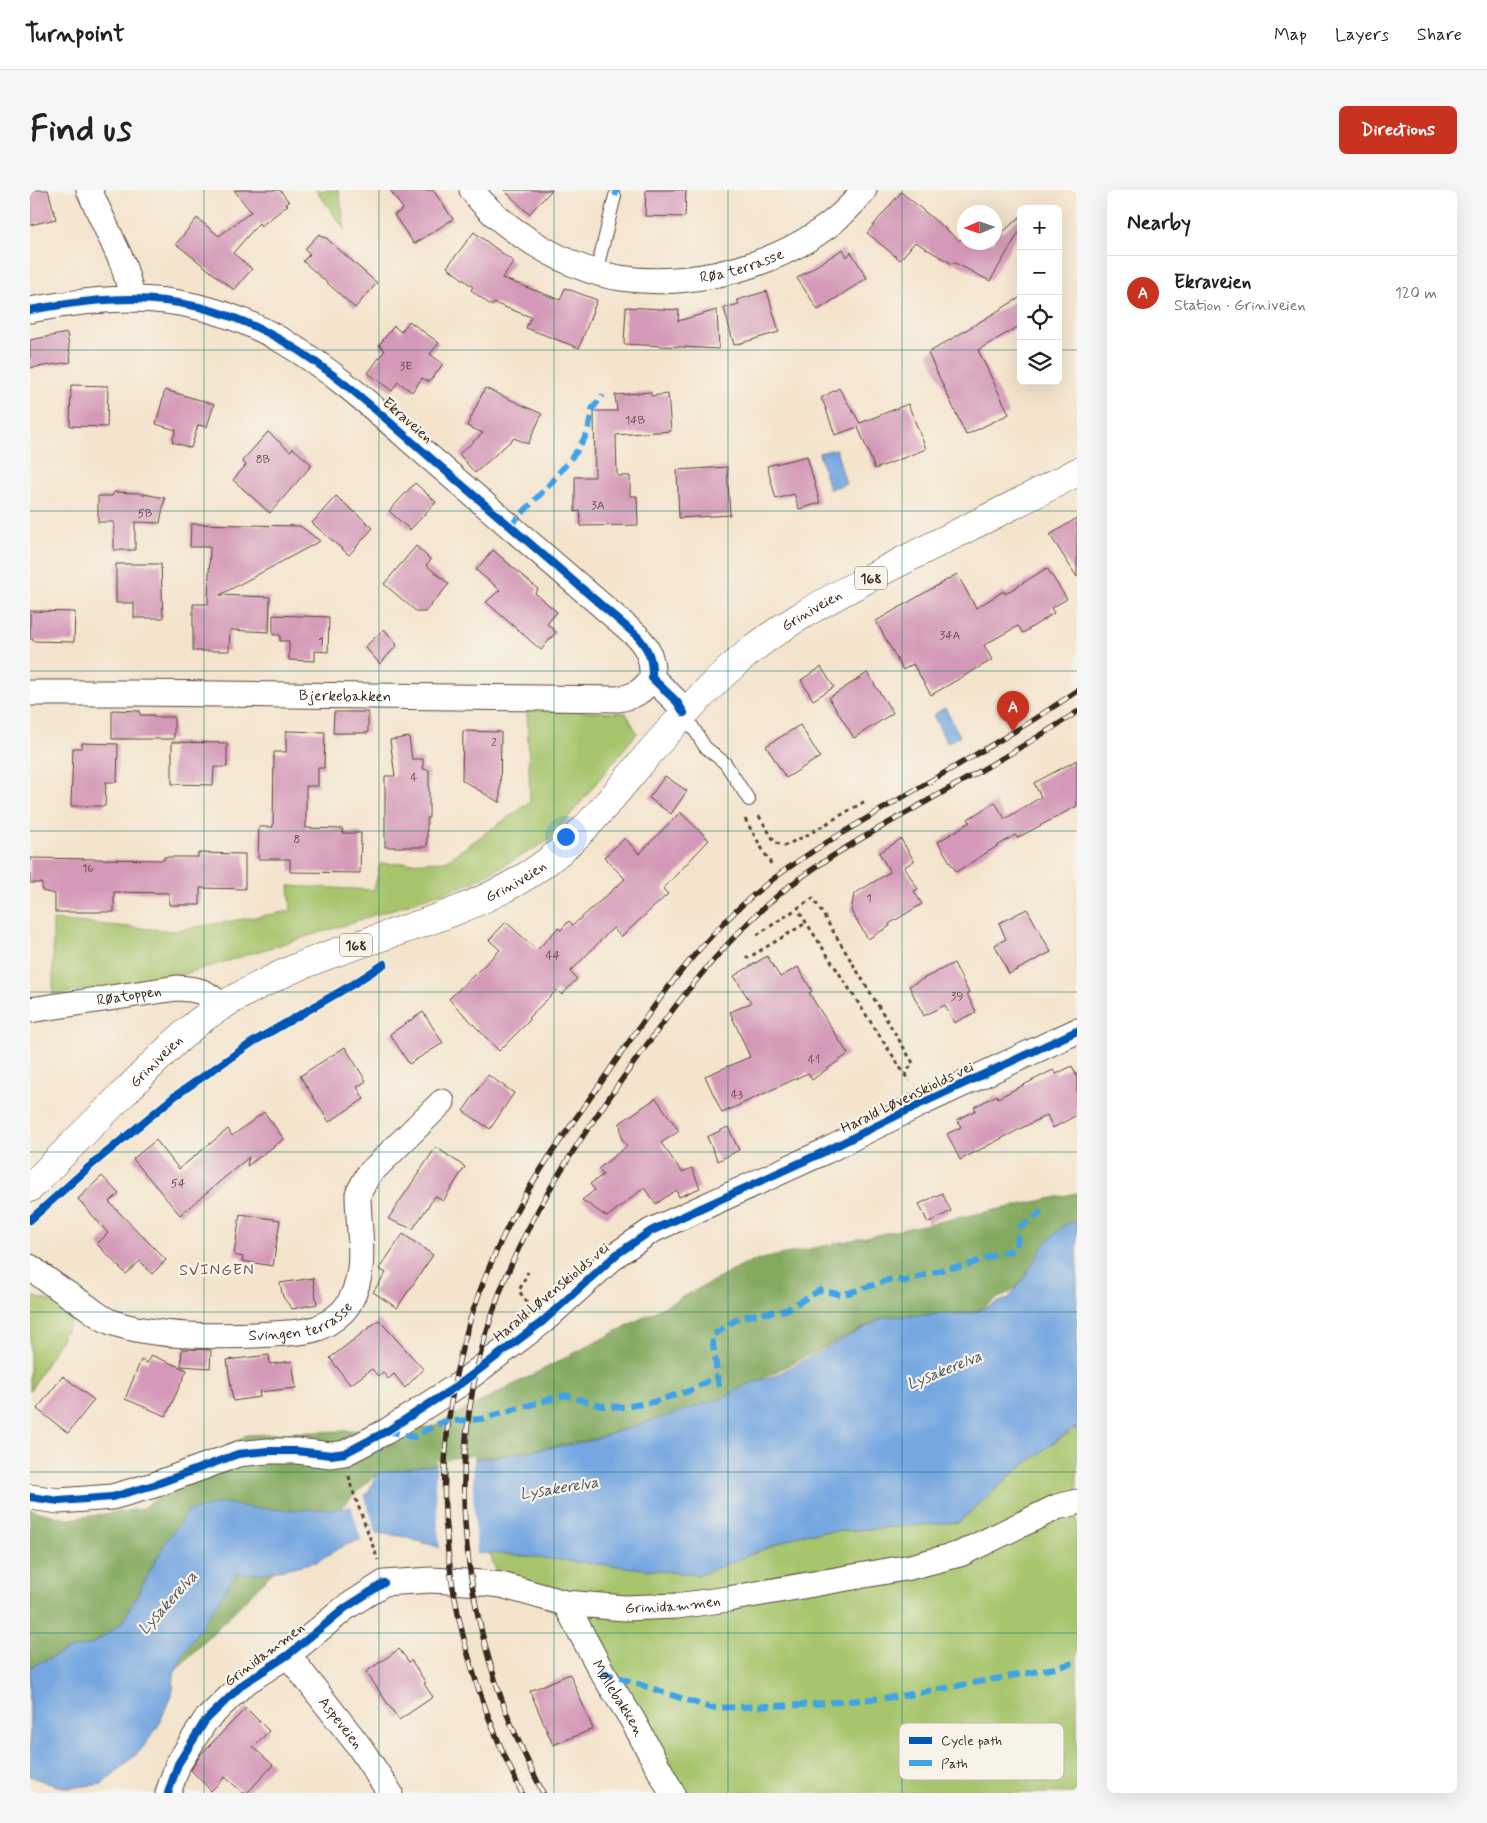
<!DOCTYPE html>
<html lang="en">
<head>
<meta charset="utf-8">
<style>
  body { margin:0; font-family:Mynerve,sans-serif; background:#f6f6f6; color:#222 }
  .controls { position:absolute; right:15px; top:15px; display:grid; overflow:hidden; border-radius:8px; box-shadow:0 5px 20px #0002 }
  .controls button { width:45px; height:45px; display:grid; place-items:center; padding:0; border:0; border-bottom:1px solid #e0e0e0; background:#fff; color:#222; font:25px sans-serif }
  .compass { position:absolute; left:927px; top:15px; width:45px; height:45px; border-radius:50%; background:#fff; box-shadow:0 5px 20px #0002; rotate:268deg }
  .you { position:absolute; left:535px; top:646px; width:18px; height:18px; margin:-12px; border:4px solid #fff; border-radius:50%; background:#1a73e8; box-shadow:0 0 0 8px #1a73e833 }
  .badge { display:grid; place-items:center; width:32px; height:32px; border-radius:50%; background:#c8321e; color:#fff; font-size:16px; font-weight:700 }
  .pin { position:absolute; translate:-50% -41px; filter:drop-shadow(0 1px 2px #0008) }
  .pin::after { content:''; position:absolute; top:26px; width:18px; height:15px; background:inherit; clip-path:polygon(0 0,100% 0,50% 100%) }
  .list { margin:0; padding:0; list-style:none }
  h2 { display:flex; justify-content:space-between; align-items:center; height:65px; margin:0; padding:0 20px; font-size:21px }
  h2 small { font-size:16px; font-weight:400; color:#767676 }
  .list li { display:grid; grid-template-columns:32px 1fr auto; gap:15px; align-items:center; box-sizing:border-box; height:75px; padding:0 20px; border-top:1px solid #e0e0e0 }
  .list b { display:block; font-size:19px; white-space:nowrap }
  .list p { margin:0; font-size:16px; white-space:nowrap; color:#767676 }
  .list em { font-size:16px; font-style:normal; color:#767676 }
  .icon { flex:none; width:28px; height:28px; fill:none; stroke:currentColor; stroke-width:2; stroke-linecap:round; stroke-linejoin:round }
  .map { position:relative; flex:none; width:1047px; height:1603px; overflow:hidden; border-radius:8px }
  header { display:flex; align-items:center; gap:30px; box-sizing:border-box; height:70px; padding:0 25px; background:#fff; border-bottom:1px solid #e0e0e0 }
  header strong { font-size:24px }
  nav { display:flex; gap:28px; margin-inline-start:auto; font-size:18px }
  .intro { display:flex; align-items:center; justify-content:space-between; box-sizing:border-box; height:120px; padding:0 30px }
  h1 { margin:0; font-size:35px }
  .button { padding:12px 22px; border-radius:8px; background:#c8321e; color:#fff; font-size:18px; font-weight:700 }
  main { display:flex; gap:30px; padding:0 30px }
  aside { flex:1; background:#fff; border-radius:8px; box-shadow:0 5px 20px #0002 }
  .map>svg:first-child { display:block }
  .green { fill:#a6c56c; stroke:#707845 }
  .forest { fill:#84aa60; stroke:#606a3f }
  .water { fill:#76a7e1; stroke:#586880 }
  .pier { fill:#f4e4cd }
  .building { fill:#d499b8 }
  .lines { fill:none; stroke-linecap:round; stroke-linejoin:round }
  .lane-casing { stroke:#574638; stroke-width:14 }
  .street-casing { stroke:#574638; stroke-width:27 }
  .primary-casing { stroke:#574638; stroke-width:29 }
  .path { stroke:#574638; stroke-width:3; stroke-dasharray:4 4; stroke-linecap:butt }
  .lane { stroke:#fff; stroke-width:12 }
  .street { stroke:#fff; stroke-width:25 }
  .primary { stroke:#fff; stroke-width:28 }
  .rail-casing { stroke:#3b2a1e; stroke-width:5.5 }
  .rail { stroke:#f7f3e8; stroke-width:4; stroke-dasharray:11; stroke-linecap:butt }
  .quiet { stroke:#3fa3ea; stroke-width:6; stroke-dasharray:12 6; stroke-linecap:butt }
  .cycleway-casing { stroke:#f7f3e8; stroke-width:11 }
  .cycleway { stroke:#0057b8; stroke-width:8 }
  .grid { fill:none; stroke:#0f766e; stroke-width:1; stroke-opacity:0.55 }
  .labels { text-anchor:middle; stroke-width:4.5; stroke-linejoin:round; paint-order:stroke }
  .number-label { font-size:12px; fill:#614644 }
  .shield { fill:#f7f3e8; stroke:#73665b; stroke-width:1 }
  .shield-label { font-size:14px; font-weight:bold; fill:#3b2a1e }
  .street-label { font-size:15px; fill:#3b2a1e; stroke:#f7f3e8 }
  .neighbourhood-label { font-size:16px; letter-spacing:1px; fill:#715154; stroke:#f7f3e8 }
  .water-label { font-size:16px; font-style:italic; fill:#505662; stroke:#f7f3e8 }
  .key { fill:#f7f3e8; stroke:#bfb7ab; stroke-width:1 }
  .key-label { font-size:14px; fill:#3b2a1e }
</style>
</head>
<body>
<header>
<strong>Turnpoint</strong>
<nav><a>Map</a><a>Layers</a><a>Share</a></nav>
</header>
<div class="intro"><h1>Find us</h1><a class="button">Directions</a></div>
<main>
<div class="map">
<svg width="1047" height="1603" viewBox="0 0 1047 1603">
  <rect width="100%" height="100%" fill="#f7f3e8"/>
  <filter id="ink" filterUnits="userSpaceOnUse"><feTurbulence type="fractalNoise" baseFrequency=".02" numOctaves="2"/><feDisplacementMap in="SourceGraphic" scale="10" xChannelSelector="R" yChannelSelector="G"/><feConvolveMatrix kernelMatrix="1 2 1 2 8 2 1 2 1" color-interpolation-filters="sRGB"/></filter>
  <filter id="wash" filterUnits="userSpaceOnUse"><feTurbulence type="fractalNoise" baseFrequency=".0096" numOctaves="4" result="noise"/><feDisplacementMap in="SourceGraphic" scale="20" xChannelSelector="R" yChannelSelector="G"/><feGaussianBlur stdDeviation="1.12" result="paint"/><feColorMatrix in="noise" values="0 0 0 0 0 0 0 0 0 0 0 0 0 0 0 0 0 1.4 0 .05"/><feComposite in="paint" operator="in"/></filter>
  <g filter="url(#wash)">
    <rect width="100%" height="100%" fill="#f4e4cd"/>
    <g class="green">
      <path d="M286 0H309L315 40Z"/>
      <path d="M497 520 596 523 607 543 520 650 442 693 305 738 148 786 23 805V730L143 741 261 721 259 696 344 700 350 674 416 671 500 612Z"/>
      <path d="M0 1106 49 1118 0 1201Z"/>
      <path d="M1047 1238V1603H645L543 1430 471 1395 459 1361 669 1385 772 1344 929 1332 1005 1264Z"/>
    </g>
    <path class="forest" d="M1047 1003V1040L1035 1035 986 1098 943 1123 855 1127 693 1208 565 1249 474 1265 347 1283 236 1389 77 1550 0 1553V1320L38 1329 111 1319 216 1245 402 1237 722 1071Z"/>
    <g class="water">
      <path d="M806 259 816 294 799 299 789 263Z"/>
      <path d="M915 518 930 546 917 553 903 525Z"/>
      <path d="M1047 1032V1238L1042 1239 983 1283 929 1332 772 1344 669 1385 474 1364 425 1362 371 1346 347 1343 311 1357 286 1372 234 1383 206 1384 155 1461 144 1484 143 1500 129 1535 111 1560 72 1594 38 1598 20 1594 0 1586V1477L40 1459 61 1455 92 1433 135 1353 158 1321 194 1313 222 1318 265 1320 318 1318 338 1303 347 1283 474 1265 556 1252 693 1208 716 1195 746 1185 855 1127 943 1123 979 1108 994 1088 1014 1055 1036 1034Z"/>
    </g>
    <g class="pier">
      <path d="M444 1266 443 1303 447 1365 425 1364 410 1360 405 1297 407 1271Z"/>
      <path d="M334 1304 347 1346 332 1352 320 1313Z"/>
    </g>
    <g id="blocks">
      <g class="building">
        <path d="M0 0H18L26 29 0 35Z"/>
        <path d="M204 0H250L259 12 256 14 258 15 231 36 229 33 203 63 222 79 204 100 146 54 167 28 189 46 221 22Z"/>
        <path d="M360 0H403L423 29 384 54 364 25 373 19Z"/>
        <path d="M474 0H522L499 24Z"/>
        <path d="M616 0H656L655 27 615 26Z"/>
        <path d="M871 2 930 51 934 40V52H964V37L972 42V43L991 26V39L960 91 923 72 922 74 885 52 870 70 837 43Z"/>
        <path d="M444 42 484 72 472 88 530 110 535 98 567 110 549 158 496 138 501 127 464 113 462 116 441 100 443 97 417 77Z"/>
        <path d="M289 44 293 48 295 47 347 93 325 118 273 71 280 64 275 59Z"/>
        <path d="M813 59 817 67 821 62 837 88 788 120 767 88Z"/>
        <path d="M737 101 749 142 704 155 694 118 709 114 707 110Z"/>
        <path d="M991 107V135L948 160 979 224 936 245 898 163Z"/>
        <path d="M596 117 649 120 648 131 687 120 689 159 594 154Z"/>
        <path d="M379 131 409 153 400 164 413 174 399 192 392 188 382 202 368 192 362 201 338 183 355 160 349 155 364 136 371 142Z"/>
        <path d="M37 143 41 172 0 178V150Z"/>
        <path d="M41 195 78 196 77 237 40 236Z"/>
        <path d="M455 198 512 224 498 254 484 248 445 283 429 264 453 243 437 236Z"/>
        <path d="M809 198 830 233 878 214 896 259 845 279 828 237 805 245 795 216 791 208Z"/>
        <path d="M135 200 184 214 177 237 168 235 161 258 142 252 146 240 126 234Z"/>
        <path d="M621 202V206L638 204 641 241 586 245 587 286H600V306H607L608 335 551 336 550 321 545 322V287H565L564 221H587L585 205Z"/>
        <path d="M238 242 260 261 263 258 282 275 240 323 203 290 216 275 212 271Z"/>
        <path d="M777 266 790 313 769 319 764 304 746 309 737 276Z"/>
        <path d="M697 277 700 325 649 328 647 280Z"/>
        <path d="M385 293 406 312 380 340 359 321Z"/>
        <path d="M84 302 108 303 135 308 130 333 105 332V360H84V332H68V306H82Z"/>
        <path d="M306 306 343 338 319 365 282 333Z"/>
        <path d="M1047 328V387L1020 345Z"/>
        <path d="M161 334 270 336 290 351 190 405 240 407 239 442 200 440 199 461H163V414H178L180 357H160Z"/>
        <path d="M386 356 401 370 396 375 419 394 395 422H387L354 394Z"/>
        <path d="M463 360 508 399 505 403 527 422 517 434 526 442 511 460 456 412 470 400 446 380Z"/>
        <path d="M86 374H131L133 428H104V413H86Z"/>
        <path d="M1017 378 1037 409 1021 418 1024 423 993 443 988 436 954 455 962 470 901 505 883 474 873 480 846 431 927 384 946 418 974 401 975 404Z"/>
        <path d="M0 421 45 422 44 452 3 451V449H0Z"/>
        <path d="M243 425 299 427 298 462 285 461V471L259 470V451H250V445H243Z"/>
        <path d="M354 439 367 455 350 474 335 457Z"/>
        <path d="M791 477 804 497 783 510 771 490Z"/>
        <path d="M837 483 863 523 824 548 799 508Z"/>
        <path d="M82 520 110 521V525H124V527H144V549H82Z"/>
        <path d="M304 522H338V543H303Z"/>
        <path d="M770 535 790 567 756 588 736 556Z"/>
        <path d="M256 541 295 542 294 578H288V596H276V638L313 639 312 643H331L330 683 260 682V669H228L229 637H243L244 562H256Z"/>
        <path d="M433 541 471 542 470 613 432 590Z"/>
        <path d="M379 547 382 569H393V579L399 580V628H397V657H355V586H365L360 550Z"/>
        <path d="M142 552 197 553V577H184L183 595 142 594Z"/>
        <path d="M52 553 88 554 87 592H76L75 616H41L43 558H52Z"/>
        <path d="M1047 570V616L987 648 985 645 926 682 908 652 940 632 938 629 965 612 975 629 1011 607 1004 593Z"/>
        <path d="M635 586 657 601 641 624 619 608Z"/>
        <path d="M650 622 679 650 633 699 638 704 591 747 583 738 540 782 547 789 532 805 527 800 498 828 500 830 469 861 419 809 470 760 459 750 476 732 507 760 528 738 531 740 539 731 543 735 595 689 574 667 595 648 609 664Z"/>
        <path d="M871 649 884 671 874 677 888 699 884 701 892 714 859 734 860 736 838 749 821 721 824 704 860 682 849 663Z"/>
        <path d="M168 663 215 664V699L170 698V715H139V703L84 702V722H25V704L12 701V693H0V668L134 670V667H168Z"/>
        <path d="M997 719 1021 762 979 784 965 755 976 749 969 733Z"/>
        <path d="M737 766 750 787 768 777 782 801 779 803 818 864 782 890 778 883 692 923 675 886 720 867 700 822 721 813 704 786Z"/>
        <path d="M924 773 939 803 937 804 946 822 924 833 915 815 894 826 879 796Z"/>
        <path d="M393 822 413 853 379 874 360 844Z"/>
        <path d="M315 857 336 891 327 897 334 909 299 932 270 886Z"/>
        <path d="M1042 876 1047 887V925L1023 938 1017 925 930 970 917 944 931 937 927 930 946 920 944 917 967 905 968 908 1023 880 1026 884Z"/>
        <path d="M458 885 484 903 460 939 433 921Z"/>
        <path d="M626 908 649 941 631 953 652 982 662 978 670 998 649 1007 646 1000 626 1014 614 998 577 1027 552 1010 565 1000 560 994 573 985 568 979 597 956 592 949 590 933Z"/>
        <path d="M234 922 254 949 217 976 219 967 150 1025 103 969 126 950 149 979 198 939 202 946Z"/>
        <path d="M698 937 709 960 688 971 677 947Z"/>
        <path d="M406 957 435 977 413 1011 405 1006 383 1039 358 1029Z"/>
        <path d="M72 986 89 1004 79 1012 136 1070 122 1084 110 1071 96 1084 67 1054 78 1043 48 1009Z"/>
        <path d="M912 1003 921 1021 898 1033 889 1014Z"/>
        <path d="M210 1024 250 1030 243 1076 212 1071 213 1067 204 1065Z"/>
        <path d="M373 1044 403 1065 367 1118 343 1102 356 1083 349 1079Z"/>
        <path d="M283 1088 287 1114 262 1119 253 1107 250 1093Z"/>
        <path d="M349 1130 393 1179 375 1198 364 1184 358 1189 353 1182 348 1186 342 1179 320 1195 300 1168Z"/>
        <path d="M152 1159 181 1160 180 1178 151 1176Z"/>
        <path d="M121 1165 157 1180 136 1226 95 1209 111 1170 117 1173Z"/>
        <path d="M239 1165 240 1174 262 1171 266 1198 229 1202 230 1207 203 1211 197 1170Z"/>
        <path d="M33 1186 64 1210 38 1243 7 1219Z"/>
        <path d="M369 1459 379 1472 381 1470 396 1493 394 1494 403 1507 369 1530 336 1482Z"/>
        <path d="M540 1484 563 1539 523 1555 500 1501Z"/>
        <path d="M216 1518 239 1541 223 1557 243 1575 217 1603H213L195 1587 181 1601 161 1580 170 1565Z"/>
      </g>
    </g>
  </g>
  <g filter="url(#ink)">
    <use href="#blocks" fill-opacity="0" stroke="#574638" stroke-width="1"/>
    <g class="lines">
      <g class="lane-casing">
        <g id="lane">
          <path d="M566 83 585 6"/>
          <path d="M654 523 675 557 695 573 719 610"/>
        </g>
      </g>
      <g class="street-casing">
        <g id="street">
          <path d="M59 0 93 74 103 109"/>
          <path id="s1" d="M442 0C470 39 542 81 590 88 671 101 783 68 834 0"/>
          <path d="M0 120C33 114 67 109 101 109 233 109 312 191 404 271 472 329 540 388 607 446 619 459 623 471 622 488L647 512 654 523"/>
          <path id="s2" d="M0 503H105L588 509C604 507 613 501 622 488"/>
          <path id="s3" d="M0 820 147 798C168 799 177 801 192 817"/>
          <path id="s4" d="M0 1077C18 1091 37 1104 56 1116 64 1122 72 1129 81 1132 124 1148 198 1147 243 1144 258 1143 274 1143 288 1138 299 1133 311 1125 318 1115 339 1081 328 1041 328 1004L338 985 412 912"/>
          <path d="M0 1307 29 1311 82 1307 124 1295 208 1264 238 1261H267L301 1265 315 1263 357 1241 430 1194 512 1132 587 1064 621 1041 796 961 892 913 1047 841"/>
          <path id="s5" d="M535 1413 572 1482 602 1529 642 1603"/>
          <path id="s6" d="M258 1465 329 1556 360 1603"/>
          <path id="s7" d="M138 1603 148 1574 175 1531 213 1494 258 1465 315 1418 354 1393 401 1390 453 1393 471 1395 535 1413 595 1418 647 1416 698 1409 880 1377 930 1364 1027 1317 1047 1312"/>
        </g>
      </g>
      <g class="primary-casing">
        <g id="primary">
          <path id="s8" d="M0 998C31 965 64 933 96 901 120 877 144 851 171 830 195 812 223 798 250 785 331 747 424 733 501 683 545 655 577 614 610 574 642 536 675 499 713 467 753 433 800 409 845 385 912 350 980 318 1047 282"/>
        </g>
      </g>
      <g class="path">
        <path d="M729 626 745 652 754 656 777 645 837 610"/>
        <path d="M715 629 741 674"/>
        <path d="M770 723 879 891"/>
        <path d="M727 745 783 708 883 873 875 884"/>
        <path d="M716 766 718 768 776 733"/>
        <path d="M497 1112 489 1101 498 1082"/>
        <path d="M319 1286 321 1296 348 1370"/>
      </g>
      <use href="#lane" class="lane"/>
      <use href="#street" class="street"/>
      <use href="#primary" class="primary"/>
      <g class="rail-casing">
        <g id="rail">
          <path d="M492 1603C403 1425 384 1237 470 1053 496 996 534 945 570 894 617 825 664 755 728 701 768 668 812 643 856 617 920 579 986 543 1047 501"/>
          <path d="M513 1603C499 1574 485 1546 474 1516 425 1379 418 1239 470 1102 498 1028 542 960 588 895 634 830 680 766 740 712 779 678 826 651 871 626 930 592 990 560 1047 522"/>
        </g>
      </g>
      <use href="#rail" class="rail"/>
      <g class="quiet">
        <path d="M585 6 587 0"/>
        <path d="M480 336 519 295 547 261 558 242 562 219 573 205"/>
        <path d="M689 1197 682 1146 710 1127 756 1120 790 1100 812 1105 862 1089 875 1091 915 1079 938 1075 969 1063 985 1060 990 1037 1012 1022"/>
        <path d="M357 1241 383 1247 413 1232 451 1229 535 1205 571 1216 594 1217 623 1212 659 1201 688 1186"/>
        <path d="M572 1482 681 1518 770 1515 866 1507 1025 1478 1047 1472"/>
      </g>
      <g class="cycleway-casing">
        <g id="cycleway">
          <path d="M0 120C33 114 67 109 101 109 233 109 312 191 404 271 472 329 540 388 607 446 619 459 623 471 622 488L647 512 654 523"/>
          <path d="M0 1030 59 977 145 906 223 852 325 793 354 774"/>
          <path d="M0 1307 29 1311 82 1307 124 1295 208 1264 238 1261H267L301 1265 315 1263 357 1241 430 1194 512 1132 587 1064 621 1041 796 961 892 913 1047 841"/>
          <path d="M138 1603 148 1574 175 1531 213 1494 258 1465 315 1418 354 1393"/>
        </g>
      </g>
      <use href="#cycleway" class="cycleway"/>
    </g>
  </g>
  <path class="grid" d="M174 0V1603M349 0V1603M524 0V1603M698 0V1603M872 0V1603M0 160H991M1028 160H1047M0 321H1047M0 481H1047M0 641H1047M0 802H1047M0 962H1047M0 1122H1047M0 1282H1047M0 1443H1047"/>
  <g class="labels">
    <g class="number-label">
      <text x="376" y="180">3E</text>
      <text x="605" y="234">14B</text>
      <text x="233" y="273">8B</text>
      <text x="568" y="319">3A</text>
      <text x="115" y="327">5B</text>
      <text x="920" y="449">34A</text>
      <text x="291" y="455">1</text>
      <text x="464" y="556">2</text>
      <text x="384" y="591">4</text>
      <text x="267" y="653">8</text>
      <text x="58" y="682">16</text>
      <text x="839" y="712">1</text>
      <text x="523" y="769">44</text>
      <text x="927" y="810">39</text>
      <text x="784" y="873">41</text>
      <text x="707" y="908">43</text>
      <text x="148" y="997">54</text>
    </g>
    <g class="shield">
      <rect x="825" y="376.5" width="32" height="23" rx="4"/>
      <rect x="310" y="743.5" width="32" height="23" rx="4"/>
    </g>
    <g class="shield-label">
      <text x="841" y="393">168</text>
      <text x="326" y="760">168</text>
    </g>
    <g class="street-label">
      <text dy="5" stroke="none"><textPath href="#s1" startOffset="299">Røa terrasse</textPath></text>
      <text transform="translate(378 230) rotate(41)" y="5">Ekraveien</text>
      <text dy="5" stroke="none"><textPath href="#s8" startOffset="989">Griniveien</textPath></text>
      <text dy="5" stroke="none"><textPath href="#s2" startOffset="315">Bjerkebakken</textPath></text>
      <text dy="5" stroke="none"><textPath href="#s8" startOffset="585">Griniveien</textPath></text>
      <text dy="5" stroke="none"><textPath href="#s3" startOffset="100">Røatoppen</textPath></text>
      <text dy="5" stroke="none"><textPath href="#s8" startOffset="179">Griniveien</textPath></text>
      <text transform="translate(877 907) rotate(-26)" y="5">Harald Løvenskiolds vei</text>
      <text transform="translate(521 1102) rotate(-40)" y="5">Harald Løvenskiolds vei</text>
      <text dy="5" stroke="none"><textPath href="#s4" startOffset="292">Svingen terrasse</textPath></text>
      <text dy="5" stroke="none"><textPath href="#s7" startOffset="600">Grinidammen</textPath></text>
      <text transform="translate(234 1464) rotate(-37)" y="5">Grinidammen</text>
      <text dy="5" stroke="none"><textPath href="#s5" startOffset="109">Møllebakken</textPath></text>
      <text dy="5" stroke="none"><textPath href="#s6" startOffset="86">Aspeveien</textPath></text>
    </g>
    <g class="neighbourhood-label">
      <text x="187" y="1085">SVINGEN</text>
    </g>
    <g class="water-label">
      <text transform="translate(914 1179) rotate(-22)" y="6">Lysakerelva</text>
      <text transform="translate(529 1297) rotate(-9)" y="6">Lysakerelva</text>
      <text transform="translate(137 1412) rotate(-48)" y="6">Lysakerelva</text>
    </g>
  </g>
  <rect x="869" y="1533" width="165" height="57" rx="8" class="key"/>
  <rect x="879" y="1547" width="23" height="7" fill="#0057b8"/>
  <rect x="879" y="1570" width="23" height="6" fill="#3fa3ea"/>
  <g class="key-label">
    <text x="911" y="1555">Cycle path</text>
    <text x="911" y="1578">Path</text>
  </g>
</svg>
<div class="controls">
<button>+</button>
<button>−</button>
<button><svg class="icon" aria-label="locate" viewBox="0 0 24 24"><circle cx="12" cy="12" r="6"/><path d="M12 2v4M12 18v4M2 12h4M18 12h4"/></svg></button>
<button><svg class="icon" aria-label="layers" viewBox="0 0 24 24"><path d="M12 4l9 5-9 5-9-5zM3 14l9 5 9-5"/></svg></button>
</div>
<svg class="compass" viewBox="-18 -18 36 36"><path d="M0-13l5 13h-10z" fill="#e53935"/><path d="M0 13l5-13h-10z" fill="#767676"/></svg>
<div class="you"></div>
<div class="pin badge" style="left:983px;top:542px">A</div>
</div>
<aside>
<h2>Nearby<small></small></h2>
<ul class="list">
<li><span class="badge">A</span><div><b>Ekraveien</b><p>Station · Griniveien</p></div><em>120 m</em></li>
</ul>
</aside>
</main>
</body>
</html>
